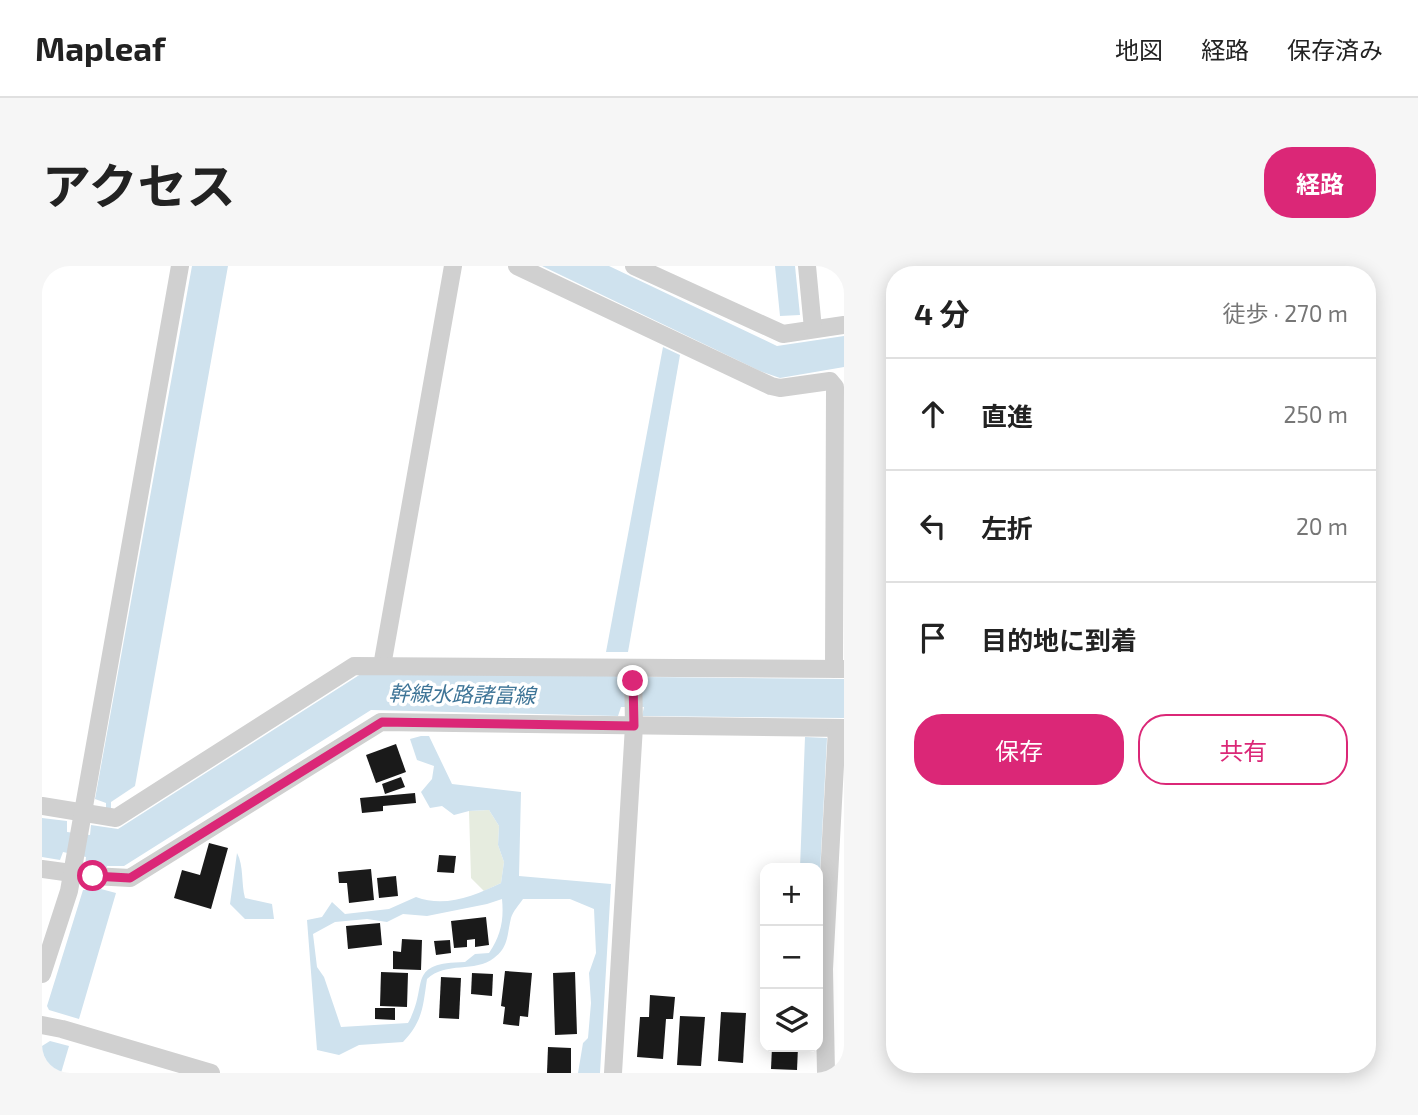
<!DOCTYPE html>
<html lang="ja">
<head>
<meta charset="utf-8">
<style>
  body { margin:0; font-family:"Exo 2","Noto Sans JP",sans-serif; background:#f6f6f6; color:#222 }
  .controls { position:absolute; right:21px; bottom:21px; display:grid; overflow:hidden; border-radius:14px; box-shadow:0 4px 18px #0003 }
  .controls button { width:63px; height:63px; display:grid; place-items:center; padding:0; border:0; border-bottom:2px solid #e0e0e0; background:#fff; color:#222; font:35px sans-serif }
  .stop { position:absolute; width:21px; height:21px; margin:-16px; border:5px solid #db2777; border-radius:50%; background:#fff }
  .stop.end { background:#db2777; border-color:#fff; box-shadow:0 2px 7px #0008 }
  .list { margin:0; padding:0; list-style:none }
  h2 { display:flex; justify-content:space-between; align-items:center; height:91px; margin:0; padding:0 28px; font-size:30px }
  h2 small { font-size:23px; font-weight:400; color:#767676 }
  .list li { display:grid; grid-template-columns:46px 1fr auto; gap:21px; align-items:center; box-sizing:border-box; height:112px; padding:0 28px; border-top:2px solid #e0e0e0 }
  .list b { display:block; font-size:26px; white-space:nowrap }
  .list em { font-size:23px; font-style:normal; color:#767676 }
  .actions { display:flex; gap:14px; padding:21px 28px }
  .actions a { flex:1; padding:16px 0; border:2px solid #db2777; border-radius:28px; text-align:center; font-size:24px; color:#db2777 }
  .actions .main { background:#db2777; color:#fff }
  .icon { flex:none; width:38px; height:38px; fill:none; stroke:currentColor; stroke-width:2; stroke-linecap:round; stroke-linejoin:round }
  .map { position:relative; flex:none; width:802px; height:807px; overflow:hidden; border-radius:28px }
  header { display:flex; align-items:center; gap:42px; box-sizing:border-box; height:98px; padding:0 35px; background:#fff; border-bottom:2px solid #e0e0e0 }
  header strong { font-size:33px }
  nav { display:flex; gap:38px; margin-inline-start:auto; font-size:24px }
  .intro { display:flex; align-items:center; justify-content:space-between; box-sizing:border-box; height:168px; padding:0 42px }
  h1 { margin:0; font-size:49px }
  .button { padding:18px 32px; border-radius:28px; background:#db2777; color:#fff; font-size:24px; font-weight:700 }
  main { display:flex; gap:42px; padding:0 42px }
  aside { flex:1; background:#fff; border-radius:28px; box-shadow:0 4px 18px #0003 }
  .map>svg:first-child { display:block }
  .green { fill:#e6ecdf }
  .water { fill:#cfe2ee; fill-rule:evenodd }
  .building { fill:#1a1a1a }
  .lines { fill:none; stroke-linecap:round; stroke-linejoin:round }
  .street { stroke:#d0d0d0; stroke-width:18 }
  .route { stroke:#db2777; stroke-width:9 }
  .labels { text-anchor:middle; stroke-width:7; stroke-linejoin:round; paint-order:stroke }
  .water-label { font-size:21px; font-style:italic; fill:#3f7597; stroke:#fff }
</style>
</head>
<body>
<header>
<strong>Mapleaf</strong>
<nav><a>地図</a><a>経路</a><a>保存済み</a></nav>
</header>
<div class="intro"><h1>アクセス</h1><a class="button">経路</a></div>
<main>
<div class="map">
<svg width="802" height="807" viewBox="0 0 802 807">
  <rect width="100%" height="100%" fill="#fff"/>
  <path class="green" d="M447 544 457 560 456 579 462 596 459 617 442 625 429 612 427 545Z"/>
  <g class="water">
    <path d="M150 0H186L93 520 69 536V542L64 543V537L53 533Z"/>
    <path d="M500 0H567L735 80 802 70V101L738 112 718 105Z"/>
    <path d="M733 0H753L758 49 738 50Z"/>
    <path d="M621 81 638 89 586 386H564Z"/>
    <path d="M322 406 576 409 578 418 601 417 602 411 802 413V452L600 450 602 441H579L576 450 329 444 82 600H65L59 623 74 627 37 753 7 744 5 740 41 624 52 623 57 600H43L44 591 21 586 18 594 0 591V552L25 555V566L48 569 49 559 76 563Z"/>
    <path d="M379 470H387L410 518 479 526 477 610 569 618 558 807H536L541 777 546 772 549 737 547 707 554 687 552 643 528 633H481C477 639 471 645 469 652 465 668 467 681 452 692 433 707 404 695 385 713 381 740 381 755 361 776L317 779 297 789 275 784 265 654 280 651 290 636 303 648 347 643 374 631C403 642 432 630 459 617L462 596 456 579 457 560 447 544 427 545 412 549 400 540 388 542 379 526 390 513 392 500 375 494 368 473ZM460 633C462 654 459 669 447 687L433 688 423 696C362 697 388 719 366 757L299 761 282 711 275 701 271 668 293 656 325 653 345 656 361 648 385 650 445 638Z"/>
    <path d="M763 471 785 472 776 645V602H758Z"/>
    <path d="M195 587C202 600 199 617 203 632L230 638 232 653H203L188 638Z"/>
    <path d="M8 775 27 780 19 807H0V780Z"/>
  </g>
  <g class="building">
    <path d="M354 478 364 506 334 517 324 489Z"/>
    <path d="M359 511 363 521 343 528 340 518Z"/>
    <path d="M373 527 374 537 341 540V545L320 547 318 532Z"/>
    <path d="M167 577 186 582 169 643 132 632 140 604 158 609Z"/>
    <path d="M397 589 414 590 412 607 395 606Z"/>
    <path d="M329 603 332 634 307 637 305 617H297L296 606Z"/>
    <path d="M354 610 356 630 337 632 335 612Z"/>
    <path d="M444 651 447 679 433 681V673L425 674V681L412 682 409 655Z"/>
    <path d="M338 657 340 679 306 683 304 660Z"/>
    <path d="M360 673 380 674 379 704 351 703V685L359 686Z"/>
    <path d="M408 674 409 687 394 689 392 675Z"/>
    <path d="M463 705 490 707 486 751 478 750 477 760 461 758 463 741 459 740Z"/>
    <path d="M339 706 366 707 365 741 338 740Z"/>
    <path d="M533 706 535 768 513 769 511 707Z"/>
    <path d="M430 707 451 708 450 730 429 728Z"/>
    <path d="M399 711 419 712 417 753 397 752Z"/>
    <path d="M608 729 633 731 631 753H624L621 793 595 791 598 751H607Z"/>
    <path d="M333 742H353V754L333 753Z"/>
    <path d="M679 746 704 747 701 797 676 795Z"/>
    <path d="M638 750 663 751 659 800 635 799Z"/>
    <path d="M506 781 529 782V807H505Z"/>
    <path d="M730 781H756L755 804 729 803Z"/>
  </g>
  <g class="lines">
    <g class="street">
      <path d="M475 0 729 120 738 122 788 115 793 121 792 403"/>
      <path d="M592 0 741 68 802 59"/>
      <path d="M765 0 771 63"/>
      <path d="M340 400 411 0"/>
      <path d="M0 540 74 552 312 400 802 403"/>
      <path d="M0 603 51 610 88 612 339 456 802 462"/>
      <path d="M0 708 27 625 138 0"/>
      <path d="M0 759 20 763 169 807"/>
      <path d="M571 807 592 460 591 402"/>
      <path d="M784 807 782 703 795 462"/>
    </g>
  </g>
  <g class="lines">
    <path class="route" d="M51 610 88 612 340 456 592 460 591 415"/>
  </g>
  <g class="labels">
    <g class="water-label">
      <text transform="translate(420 429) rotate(1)" y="7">幹線水路諸富線</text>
    </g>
  </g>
</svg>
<div class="controls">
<button>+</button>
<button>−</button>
<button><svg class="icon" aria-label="layers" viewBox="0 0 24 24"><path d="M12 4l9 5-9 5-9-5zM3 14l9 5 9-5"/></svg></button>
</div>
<div class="stop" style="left:51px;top:610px"></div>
<div class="stop end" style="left:591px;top:415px"></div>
</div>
<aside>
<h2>4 分<small>徒歩 · 270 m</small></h2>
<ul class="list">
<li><svg class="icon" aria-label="ahead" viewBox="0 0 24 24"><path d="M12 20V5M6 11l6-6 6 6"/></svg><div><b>直進</b></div><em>250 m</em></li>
<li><svg class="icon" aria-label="left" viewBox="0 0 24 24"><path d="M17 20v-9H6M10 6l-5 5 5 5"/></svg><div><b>左折</b></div><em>20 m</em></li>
<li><svg class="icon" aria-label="arrive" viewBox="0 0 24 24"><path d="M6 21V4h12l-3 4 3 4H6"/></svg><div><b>目的地に到着</b></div></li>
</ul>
<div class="actions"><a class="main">保存</a><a>共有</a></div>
</aside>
</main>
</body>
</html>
